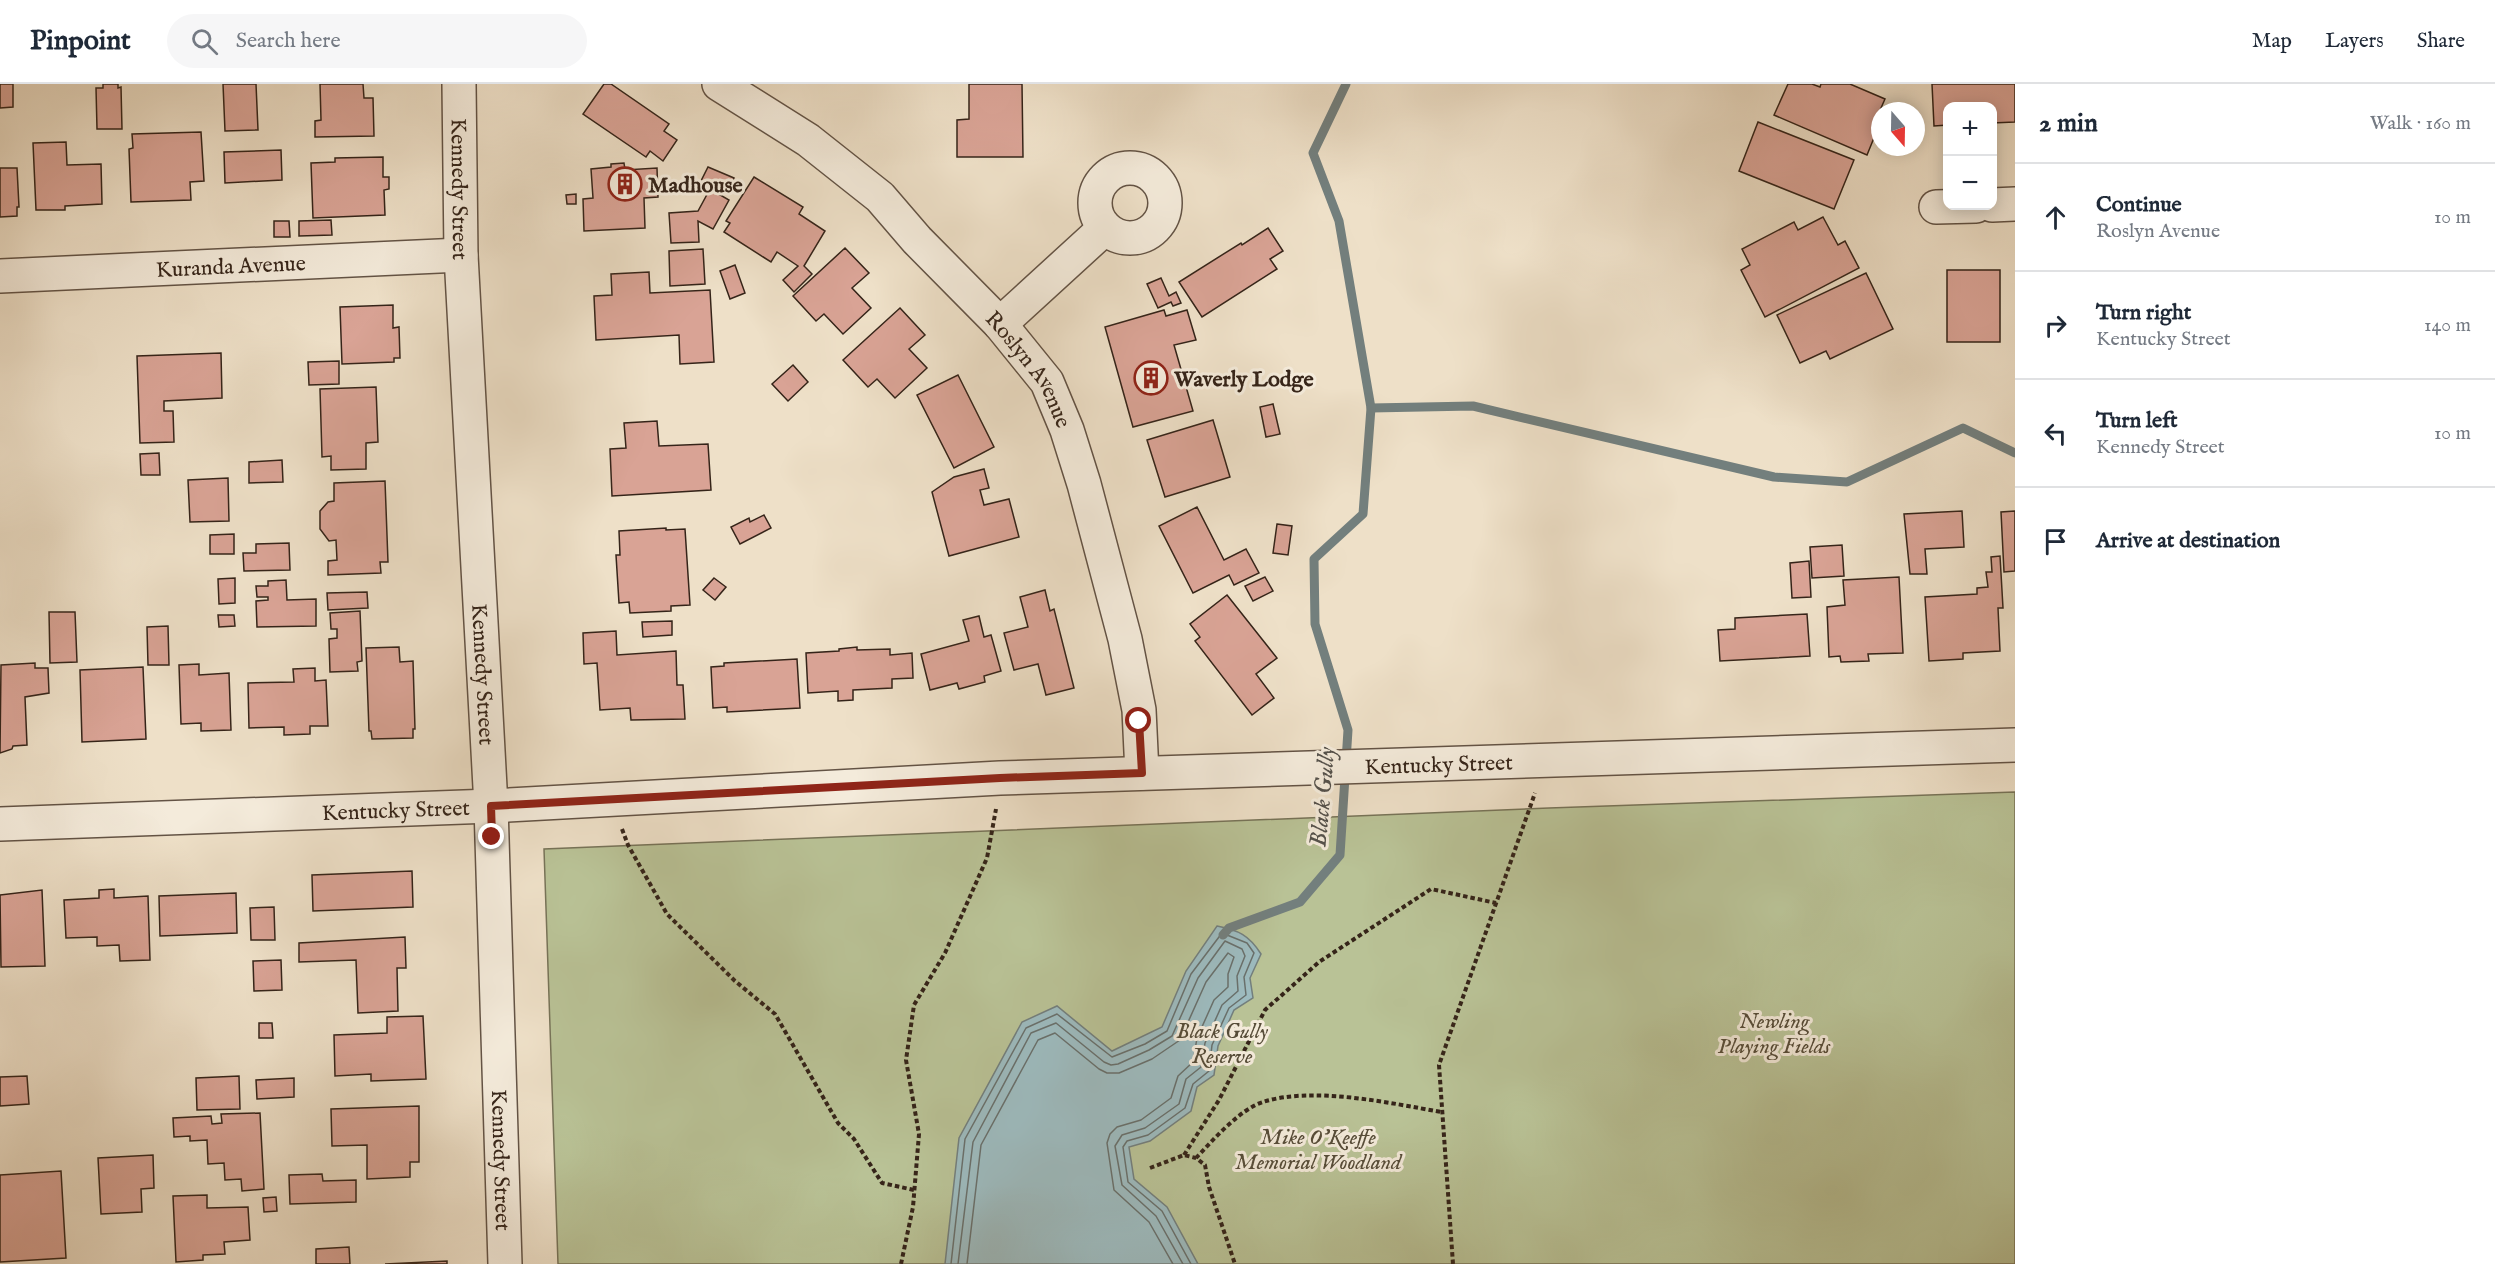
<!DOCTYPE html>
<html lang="en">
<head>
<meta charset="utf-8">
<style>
  body { margin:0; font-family:"IM FELL English",serif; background:#f6f6f7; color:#1f2937 }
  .controls { position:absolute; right:18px; top:18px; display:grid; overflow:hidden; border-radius:12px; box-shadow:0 3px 15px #0003 }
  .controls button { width:54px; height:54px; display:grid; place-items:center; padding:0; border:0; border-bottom:2px solid #e0e1e3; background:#fff; color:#1f2937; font:30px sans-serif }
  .compass { position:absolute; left:1871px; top:18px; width:54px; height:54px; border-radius:50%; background:#fff; box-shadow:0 3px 15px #0003; rotate:160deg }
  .stop { position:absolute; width:18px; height:18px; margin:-14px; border:4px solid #8f2418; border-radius:50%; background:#fff }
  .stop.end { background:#8f2418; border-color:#fff; box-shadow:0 2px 6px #0008 }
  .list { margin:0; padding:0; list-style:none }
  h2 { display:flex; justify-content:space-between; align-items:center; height:78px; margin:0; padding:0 24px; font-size:26px }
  h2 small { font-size:20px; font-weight:400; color:#747a83 }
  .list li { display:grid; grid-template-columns:39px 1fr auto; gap:18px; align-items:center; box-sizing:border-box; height:108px; padding:0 24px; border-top:2px solid #e0e1e3 }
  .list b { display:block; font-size:22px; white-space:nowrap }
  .list p { margin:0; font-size:20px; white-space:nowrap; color:#747a83 }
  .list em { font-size:20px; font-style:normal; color:#747a83 }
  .icon { flex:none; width:33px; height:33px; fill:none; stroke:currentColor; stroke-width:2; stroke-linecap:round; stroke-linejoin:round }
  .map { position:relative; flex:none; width:2015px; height:1180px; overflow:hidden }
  header { display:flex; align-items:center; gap:36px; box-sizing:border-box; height:84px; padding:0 30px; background:#fff; border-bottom:2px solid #e0e1e3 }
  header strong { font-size:28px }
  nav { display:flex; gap:33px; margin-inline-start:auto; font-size:21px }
  .search { width:420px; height:54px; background:#f6f6f7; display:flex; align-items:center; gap:15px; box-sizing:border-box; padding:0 21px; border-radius:33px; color:#747a83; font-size:22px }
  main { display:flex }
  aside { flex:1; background:#fff }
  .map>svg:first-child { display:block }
  .green { fill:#b9c296; stroke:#777358; stroke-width:1.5 }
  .water { fill:#9dbbbf; stroke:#737f7d; stroke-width:1.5 }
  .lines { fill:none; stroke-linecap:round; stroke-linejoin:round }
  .shore { stroke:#69706c; stroke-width:1.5 }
  .stream { stroke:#737f7d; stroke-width:9 }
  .building { fill:#d9a395; stroke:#352419; stroke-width:1.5 }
  .minor-casing { stroke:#635345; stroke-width:36 }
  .path { stroke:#352419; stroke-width:4; stroke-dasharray:4.5 3; stroke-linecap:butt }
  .minor { stroke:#f4ebdb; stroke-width:33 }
  .route { stroke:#8f2418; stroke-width:8 }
  .labels { text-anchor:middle; stroke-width:6; stroke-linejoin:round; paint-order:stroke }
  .poi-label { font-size:22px; font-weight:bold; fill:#352419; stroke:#f4ebdb; text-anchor:start }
  .street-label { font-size:22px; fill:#352419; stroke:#f4ebdb }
  .park-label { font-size:22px; font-style:italic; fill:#564c38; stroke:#f4ebdb }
  .water-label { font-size:24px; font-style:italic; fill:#54514b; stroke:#f4ebdb }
</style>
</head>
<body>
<header>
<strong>Pinpoint</strong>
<div class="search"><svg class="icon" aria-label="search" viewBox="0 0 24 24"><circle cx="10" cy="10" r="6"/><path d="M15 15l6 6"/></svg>Search here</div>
<nav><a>Map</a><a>Layers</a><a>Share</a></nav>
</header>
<main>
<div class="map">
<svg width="2015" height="1180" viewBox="0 0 2015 1180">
  <rect width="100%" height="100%" fill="#eee0c8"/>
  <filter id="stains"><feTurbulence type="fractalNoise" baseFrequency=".00333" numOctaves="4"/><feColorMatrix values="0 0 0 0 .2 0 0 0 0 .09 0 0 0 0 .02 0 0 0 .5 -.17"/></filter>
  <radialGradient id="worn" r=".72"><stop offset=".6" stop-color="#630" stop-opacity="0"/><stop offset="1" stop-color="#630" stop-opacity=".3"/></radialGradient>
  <path class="green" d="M2015 708V1180H558L544 765 1549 724Z"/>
  <path class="water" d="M1217 842C1238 846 1249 851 1261 870L1250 894 1253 914 1234 926 1218 962 1214 991 1197 1003 1191 1027 1150 1057 1129 1063 1134 1095 1167 1123 1198 1180H945L959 1054 1022 938 1057 922 1112 967 1162 943 1186 887Z"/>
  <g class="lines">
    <g class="shore">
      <path d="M951 1180 965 1055 1026 944 1057 930 1112 973 1145 960 1167 947 1191 890 1222 849 1247 859 1254 869 1244 893 1246 911 1229 924 1212 961 1209 987 1193 1000 1185 1024 1148 1051 1127 1057 1123 1063 1128 1098 1162 1127 1191 1180"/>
      <path d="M958 1180 973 1058 1031 949 1056 939 1104 978 1111 981 1118 980 1149 966 1172 952 1198 894 1225 857 1242 865 1245 872 1237 892 1238 907 1222 921 1205 959 1201 983 1186 995 1179 1020 1145 1044 1122 1051 1115 1062 1122 1101 1156 1132 1183 1180"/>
      <path d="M967 1180 981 1061 1038 956 1055 949 1099 985 1107 989H1119L1152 975 1180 956 1206 898 1228 869 1234 873 1228 890V903L1214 916 1197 954 1193 978 1178 992 1171 1014 1141 1036 1117 1043 1110 1050 1107 1059 1114 1106 1149 1138 1173 1180"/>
    </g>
    <g class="stream">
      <path d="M1371 324 1473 322 1774 393 1847 398 1963 344 2015 369"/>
      <path d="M1223 851 1229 844 1300 818 1340 771 1348 646 1315 540 1314 475 1363 430 1371 324 1339 137 1313 69 1346 0"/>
    </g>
  </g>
  <g class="building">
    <path d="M0 0H13V23L0 24Z"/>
    <path d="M103 0H118V4L121 3 122 45H97L96 4H103Z"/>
    <path d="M223 0H256L258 46 225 47Z"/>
    <path d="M320 0H363L364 14H373L374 52 315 53V37L321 36Z"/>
    <path d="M604 0H611L669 40 664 47 677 56 663 77 650 67 646 73 583 30Z"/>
    <path d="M969 0H1022L1023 73H957V36L969 35Z"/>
    <path d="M1788 0H1812L1820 3 1821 0H1850L1885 15 1873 42 1878 44 1867 71 1774 31Z"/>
    <path d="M1932 0H2015V38L1992 39V22H1948V41L1934 42Z"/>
    <path d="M1758 38 1854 76 1834 125 1739 87Z"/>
    <path d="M201 48 204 97 190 98 191 116 131 118 129 65 133 64 132 50Z"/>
    <path d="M66 58 67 81 101 80 102 120 65 122V126H36L33 59Z"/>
    <path d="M281 66 282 96 225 99 224 68Z"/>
    <path d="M383 73V93H389V105L384 106 385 131 313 134 311 79 335 78V74Z"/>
    <path d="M624 79 625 86 657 84 658 113 644 114 645 144 584 147 583 115 593 114 591 85 611 83V80Z"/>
    <path d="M708 83 734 94 728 109 701 97Z"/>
    <path d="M0 84H17L19 123H17V132L0 133Z"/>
    <path d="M754 93 803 123 799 130 825 147 804 182 812 190 794 208 783 196 798 182 777 168 771 178 724 148 730 139 726 137Z"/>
    <path d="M710 105 729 116 713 145 698 137 699 158 671 159 669 129 698 127Z"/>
    <path d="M576 110V120H567L566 111Z"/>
    <path d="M1823 133 1838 161 1845 157 1859 184 1765 233 1741 186 1750 181 1742 165 1794 138 1798 146Z"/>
    <path d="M331 136 332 151 299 152V137Z"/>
    <path d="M274 137H289L290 153H274Z"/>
    <path d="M1268 144 1283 167 1270 175 1277 185 1202 233 1179 198 1241 159 1242 161Z"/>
    <path d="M845 164 869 189 852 204 871 224 843 250 824 230 816 237 793 212Z"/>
    <path d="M703 165 705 200 670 202 669 167Z"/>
    <path d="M735 181 745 209 730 215 720 187Z"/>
    <rect x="1947" y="186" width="53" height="72"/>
    <path d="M649 188 650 209 710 206 714 278 680 280 679 251 596 256 594 212 612 211 611 190Z"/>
    <path d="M1866 189 1893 245 1830 275 1826 267 1800 279 1777 231Z"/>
    <path d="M1161 194 1169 212 1176 208 1181 219 1173 222 1171 218 1158 224 1147 200Z"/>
    <path d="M393 221V244L399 243 400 274H394V278L342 280 340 223Z"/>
    <path d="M900 224 925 251 909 265 927 284 895 314 877 295 868 303 843 276Z"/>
    <path d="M1164 226 1166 232 1187 226 1196 256 1174 261 1193 327 1133 343 1105 243Z"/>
    <path d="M221 269 222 314 164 317V327H173L174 358 140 359 137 272Z"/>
    <path d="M339 277V300L309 301 308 278Z"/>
    <path d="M793 281 808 298 788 317 772 300Z"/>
    <path d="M958 291 994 363 954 384 917 311Z"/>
    <path d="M376 303 378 358 366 359V385L331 386V372L322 373 320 305Z"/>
    <path d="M1273 320 1280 350 1266 353 1260 323Z"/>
    <path d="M1213 336 1230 393 1165 413 1147 356Z"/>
    <path d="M657 337 659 362 708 360 711 406 612 412 610 365 626 364 624 339Z"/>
    <path d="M159 369 160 391H141L140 370Z"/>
    <path d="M282 376 283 398 249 399V378Z"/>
    <path d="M984 385 989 404 980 406 984 421 1009 415 1019 453 949 472 932 408 954 393Z"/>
    <path d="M228 394 229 437 190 438 188 396Z"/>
    <path d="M385 397 388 478H380L381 489 328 491V477L337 476 336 456 329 457 320 445V427L328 418 334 417V399Z"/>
    <path d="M1197 423 1224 476 1246 465 1259 489 1234 501 1229 491 1193 509 1159 442Z"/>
    <path d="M1962 427 1964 463 1925 465 1927 490H1910L1904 430Z"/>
    <path d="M2015 427V487L2004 488 2001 428Z"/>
    <path d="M764 431 771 444 740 460 731 443 749 434 750 438Z"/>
    <path d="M1277 440 1292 442 1288 471 1273 469Z"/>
    <path d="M666 444V446L685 445 690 521 671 522V527L630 529 629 518 619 519 616 471H620L619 447Z"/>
    <path d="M234 450V470H210V451Z"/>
    <path d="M289 459 290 486 244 487 243 469H256V460Z"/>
    <path d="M1842 461 1844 492 1812 494 1810 463Z"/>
    <path d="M2000 472 2003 524H1998L2000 567 1963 569V575L1929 577 1925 513 1977 510V504L1988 503 1986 488H1992L1991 473Z"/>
    <path d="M1809 477 1811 513 1792 514 1790 479Z"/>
    <path d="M1265 493 1273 507 1253 517 1245 502Z"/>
    <path d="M1899 493 1903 569 1868 570 1869 577 1841 578 1840 572 1829 573 1827 523 1845 521 1843 496Z"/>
    <path d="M235 494V519L219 520 218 495Z"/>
    <path d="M714 494 726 503 715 516 703 506Z"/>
    <path d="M286 496 287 516 316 515V542L257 543 256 517 268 516V513H257L256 502H268V497Z"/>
    <path d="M1045 506 1050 527 1054 525 1074 604 1046 611 1038 580 1014 586 1004 549 1028 543 1020 513Z"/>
    <path d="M367 508 368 524 328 526 327 509Z"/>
    <path d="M1227 511 1277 574 1256 590 1274 614 1252 631 1195 557 1200 553 1190 540Z"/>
    <path d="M360 527 362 577 357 578 358 587 330 588 329 555 337 554V545H331L330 529Z"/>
    <path d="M49 528H75L77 578 50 579Z"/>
    <path d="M1807 530 1810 572 1720 577 1718 546 1735 545V534Z"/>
    <path d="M218 531H234L235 542 219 543Z"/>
    <path d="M979 532 984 553 991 551 1001 587 984 592 985 598 959 605 957 599 930 606 921 570 969 557 963 536Z"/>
    <path d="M672 537V551L643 553 642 538Z"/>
    <path d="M168 542 169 581H148L147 543Z"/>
    <path d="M616 547 617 571 676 567 677 601H683L685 635 631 636 630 624 600 626 597 579 584 580 583 549Z"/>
    <path d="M399 563 400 578 413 577 415 645H413V654L372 655 371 647H369L366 564Z"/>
    <path d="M857 563V566L890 565V571L912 569 913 594 892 595V604L853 606V616L838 617V607L808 609 806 569 839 567V565Z"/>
    <path d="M797 575 800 624 727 628V623L713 624 711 583 724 582V579Z"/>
    <path d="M35 579V584H48L49 609 25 613 27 661 13 662 12 665 0 669 1 581Z"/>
    <path d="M199 580V591L229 589 231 646 201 647V639L181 640 179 581Z"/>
    <path d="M143 583 146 655 82 658 80 586Z"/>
    <path d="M315 584V597L326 596 328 642H310V650L284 651V643L249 644 248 599 294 598 293 585Z"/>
    <path d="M412 787 413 823 313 827 312 791Z"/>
    <path d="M114 805V814L148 812 150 876 120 877 119 861 97 862V853L66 854 64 816 99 814V806Z"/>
    <path d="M42 806 45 882 1 883 0 811Z"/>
    <path d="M236 809 237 849 160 852 159 812Z"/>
    <path d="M274 823 275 856H251L250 824Z"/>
    <path d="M405 853 406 884H397L398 927 358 929 356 876 299 878V859Z"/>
    <path d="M281 876 282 906 254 907 253 877Z"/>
    <path d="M423 932 426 995 371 997V990L335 992 334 951 387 949V933Z"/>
    <path d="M259 939H272L273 954H259Z"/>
    <path d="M27 992 29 1020 0 1022V993Z"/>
    <path d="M239 992 240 1025 197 1026 196 994Z"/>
    <path d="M294 994V1013L257 1015 256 996Z"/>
    <path d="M419 1022V1078H410V1093L367 1095V1061L332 1062 331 1025Z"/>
    <path d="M260 1029 264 1105 242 1107 241 1095 225 1096 224 1079 208 1080 207 1056 190 1057V1052L174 1053 173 1034 211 1032 212 1040 222 1039 221 1030Z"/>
    <path d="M153 1071 154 1104 141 1105 142 1128 101 1130 98 1074Z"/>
    <path d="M61 1087 66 1174 0 1178V1091Z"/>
    <path d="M322 1090 323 1097 356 1096V1118L290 1120 289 1091Z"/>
    <path d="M207 1111V1124L248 1123 250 1156 224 1158 225 1170 203 1171V1176L176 1178 173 1112Z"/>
    <path d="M276 1113 277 1127 264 1128 263 1114Z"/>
    <path d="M349 1163 350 1180H316V1165Z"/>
    <path d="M447 1177V1180H385Z"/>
  </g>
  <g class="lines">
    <g class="minor-casing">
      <g id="minor">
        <path id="s1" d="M459 0 461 171 491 722 505 1180"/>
        <path id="s2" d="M719 0 808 56 880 113 917 156 1000 240 1047 298 1067 346 1084 400 1125 555 1139 626 1142 689"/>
        <circle cx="1130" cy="119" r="35"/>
        <path d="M1992 121 2015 120"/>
        <path d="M1936 123 1976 122"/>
        <path id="s3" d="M0 192 461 171"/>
        <path d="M1000 240 1105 144"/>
        <path id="s4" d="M0 740 491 722 1000 694 2015 661"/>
      </g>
    </g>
    <g class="path">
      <path d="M622 745 628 761 667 830 735 897 775 930 838 1039 854 1055 882 1099 914 1106"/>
      <path d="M1184 1071 1219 1016 1265 926 1319 878 1431 805 1496 819"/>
      <path d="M1196 1074C1212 1057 1240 1025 1263 1018 1313 1002 1390 1019 1441 1028"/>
      <path d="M1150 1084 1184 1071 1196 1074 1205 1081 1209 1103 1235 1180"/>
      <path d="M901 1180 913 1123 919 1050 906 976 914 921 945 869 987 774 996 725"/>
      <path d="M1453 1180 1439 981 1535 709"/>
    </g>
    <use href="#minor" class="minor"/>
  </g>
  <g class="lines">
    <path class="route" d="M492 753 491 722 1000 694 1142 689 1139 637"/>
  </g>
  <defs>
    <g id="building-ring" transform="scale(1.725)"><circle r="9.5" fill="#f4ebdb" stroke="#8f2418" stroke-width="1.5"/><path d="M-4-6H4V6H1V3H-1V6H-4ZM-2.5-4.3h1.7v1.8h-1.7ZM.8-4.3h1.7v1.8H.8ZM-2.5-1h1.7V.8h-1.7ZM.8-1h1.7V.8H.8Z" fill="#8f2418"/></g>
  </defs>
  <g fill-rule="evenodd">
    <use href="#building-ring" x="625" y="100"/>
    <use href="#building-ring" x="1151" y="294"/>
  </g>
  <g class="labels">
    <g class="poi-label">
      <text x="648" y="108">Madhouse</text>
      <text x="1174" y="302">Waverly Lodge</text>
    </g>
    <g class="street-label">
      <text dy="8" stroke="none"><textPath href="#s1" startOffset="105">Kennedy Street</textPath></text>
      <text dy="8" stroke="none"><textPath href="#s3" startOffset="231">Kuranda Avenue</textPath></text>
      <text dy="8" stroke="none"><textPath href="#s2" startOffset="426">Roslyn Avenue</textPath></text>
      <text dy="8" stroke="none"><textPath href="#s1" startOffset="591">Kennedy Street</textPath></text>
      <text dy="8" stroke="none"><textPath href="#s4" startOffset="1440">Kentucky Street</textPath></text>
      <text dy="8" stroke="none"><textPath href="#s4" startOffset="396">Kentucky Street</textPath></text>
      <text dy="8" stroke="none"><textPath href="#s1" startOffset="1077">Kennedy Street</textPath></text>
    </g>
    <g class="park-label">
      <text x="1774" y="944">Newling<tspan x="1774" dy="25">Playing Fields</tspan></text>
      <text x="1222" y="954">Black Gully<tspan x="1222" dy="25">Reserve</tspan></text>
      <text x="1318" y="1060">Mike O'Keeffe<tspan x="1318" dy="25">Memorial Woodland</tspan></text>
    </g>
    <g class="water-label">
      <text transform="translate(1322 713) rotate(-85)" y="8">Black Gully</text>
    </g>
  </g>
  <rect width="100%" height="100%" filter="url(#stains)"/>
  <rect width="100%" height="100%" fill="url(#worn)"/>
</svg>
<div class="controls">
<button>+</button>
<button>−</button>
</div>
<svg class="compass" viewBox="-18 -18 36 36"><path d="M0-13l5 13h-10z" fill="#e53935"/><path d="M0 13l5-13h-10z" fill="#747a83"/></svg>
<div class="stop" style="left:1139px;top:637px"></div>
<div class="stop end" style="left:492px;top:753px"></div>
</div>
<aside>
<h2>2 min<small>Walk · 160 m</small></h2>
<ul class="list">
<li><svg class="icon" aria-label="ahead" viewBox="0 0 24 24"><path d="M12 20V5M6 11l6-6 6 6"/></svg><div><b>Continue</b><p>Roslyn Avenue</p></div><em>10 m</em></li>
<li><svg class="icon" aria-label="right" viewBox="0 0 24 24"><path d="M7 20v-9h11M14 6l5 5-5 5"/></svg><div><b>Turn right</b><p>Kentucky Street</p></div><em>140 m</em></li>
<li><svg class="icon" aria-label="left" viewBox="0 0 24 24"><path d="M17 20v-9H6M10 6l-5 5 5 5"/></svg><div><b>Turn left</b><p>Kennedy Street</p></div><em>10 m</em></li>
<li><svg class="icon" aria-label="arrive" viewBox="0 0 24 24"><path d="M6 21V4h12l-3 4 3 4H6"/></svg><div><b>Arrive at destination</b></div></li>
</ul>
</aside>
</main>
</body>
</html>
